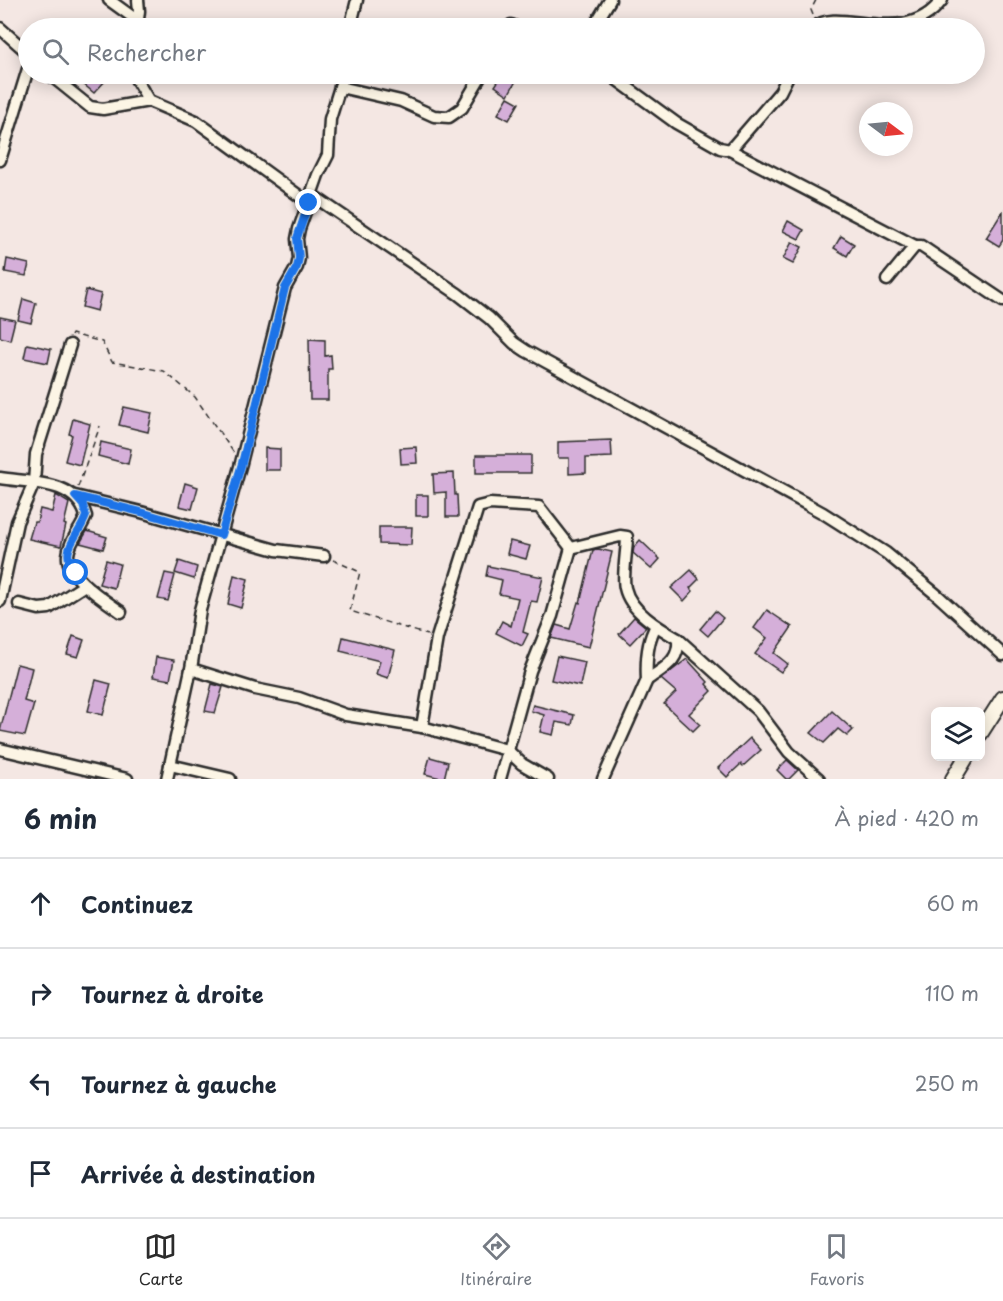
<!DOCTYPE html>
<html lang="fr">
<head>
<meta charset="utf-8">
<style>
  body { margin:0; font-family:"Playpen Sans",sans-serif; background:#f6f6f7; color:#1f2937 }
  .controls { position:absolute; right:18px; bottom:18px; display:grid; overflow:hidden; border-radius:9px; box-shadow:0 3px 15px #0003 }
  .controls button { width:54px; height:54px; display:grid; place-items:center; padding:0; border:0; border-bottom:2px solid #e0e1e3; background:#fff; color:#1f2937; font:30px sans-serif }
  .compass { position:absolute; left:859px; top:102px; width:54px; height:54px; border-radius:50%; background:#fff; box-shadow:0 3px 15px #0003; rotate:106deg }
  .stop { position:absolute; width:18px; height:18px; margin:-14px; border:4px solid #1a73e8; border-radius:50%; background:#fff }
  .stop.end { background:#1a73e8; border-color:#fff; box-shadow:0 2px 6px #0008 }
  .list { margin:0; padding:0; list-style:none }
  h2 { display:flex; justify-content:space-between; align-items:center; height:78px; margin:0; padding:0 24px; font-size:26px }
  h2 small { font-size:20px; font-weight:400; color:#747a83 }
  .list li { display:grid; grid-template-columns:39px 1fr auto; gap:18px; align-items:center; box-sizing:border-box; height:90px; padding:0 24px; border-top:2px solid #e0e1e3 }
  .list b { display:block; font-size:22px; white-space:nowrap }
  .list em { font-size:20px; font-style:normal; color:#747a83 }
  .icon { flex:none; width:33px; height:33px; fill:none; stroke:currentColor; stroke-width:2; stroke-linecap:round; stroke-linejoin:round }
  .map { position:relative; flex:none; width:1003px; height:779px; overflow:hidden }
  .search { position:absolute; background:#fff; box-shadow:0 3px 15px #0003; left:18px; right:18px; top:18px; height:66px; display:flex; align-items:center; gap:15px; box-sizing:border-box; padding:0 21px; border-radius:33px; color:#747a83; font-size:22px }
  .sheet { height:438px; background:#fff }
  nav { display:flex; justify-content:space-around; align-items:center; box-sizing:border-box; height:84px; border-top:2px solid #e0e1e3; background:#fff; font-size:16px; color:#747a83 }
  nav a { display:grid; justify-items:center; gap:3px }
  nav .on { color:#2b2b2b }
  .map>svg:first-child { display:block }
  .building { fill:#d5afd9; stroke:#2b2b2b; stroke-width:1.5 }
  .lines { fill:none; stroke-linecap:round; stroke-linejoin:round }
  .street-casing { stroke:#2b2b2b; stroke-width:15 }
  .secondary-casing { stroke:#2b2b2b; stroke-width:18 }
  .path { stroke:#2b2b2b; stroke-width:1.5; stroke-dasharray:6 4.5; stroke-linecap:butt }
  .street { stroke:#fcf5e5; stroke-width:10 }
  .secondary { stroke:#fcf5e5; stroke-width:14 }
  .route { stroke:#1a73e8; stroke-width:8 }
</style>
</head>
<body>
<div class="map">
<svg width="1003" height="779" viewBox="0 0 1003 779">
  <rect width="100%" height="100%" fill="#f4e7e3"/>
  <filter id="ink" filterUnits="userSpaceOnUse"><feTurbulence type="fractalNoise" baseFrequency=".0167" numOctaves="2"/><feDisplacementMap in="SourceGraphic" scale="12" xChannelSelector="R" yChannelSelector="G"/><feConvolveMatrix kernelMatrix="1 2 1 2 8 2 1 2 1" color-interpolation-filters="sRGB"/></filter>
  <g filter="url(#ink)">
    <g class="building">
      <path d="M90 74H98L106 80 94 93 82 83Z"/>
      <path d="M503 74 516 81 508 95 495 86Z"/>
      <path d="M508 97 519 103 509 120 498 114Z"/>
      <path d="M1003 211V240L999 246 986 238Z"/>
      <path d="M788 221 804 230 799 239 783 231Z"/>
      <path d="M841 236 854 244 847 256 834 248Z"/>
      <path d="M792 242 802 247 793 264 783 259Z"/>
      <path d="M7 259 29 264 26 276 5 272Z"/>
      <path d="M86 290 101 294 97 311 82 307Z"/>
      <path d="M23 299 36 303 31 323 18 320Z"/>
      <path d="M0 317 15 320 10 340 0 337Z"/>
      <path d="M309 339 325 340V356L331 355 332 369H328V400H310Z"/>
      <path d="M27 344 51 349 48 363 24 358Z"/>
      <path d="M124 407 152 413 148 432 119 425Z"/>
      <path d="M73 419 90 424 80 465 65 461 72 435 69 434Z"/>
      <path d="M611 440 612 457 586 458V473L569 474V458H558V442Z"/>
      <path d="M101 442 131 449 128 464 98 456Z"/>
      <path d="M416 447 417 463 401 464 400 448Z"/>
      <path d="M265 448 280 449V470H265Z"/>
      <rect x="476" y="455" width="55" height="18"/>
      <path d="M454 473 455 495H457L458 517H446V492L434 493 433 474Z"/>
      <path d="M185 483 198 487 192 509 179 506Z"/>
      <path d="M56 495 69 503 64 524 66 525 61 546 29 539 34 522H37L40 509 52 512Z"/>
      <rect x="416" y="495" width="12" height="21"/>
      <path d="M379 527H412L411 545 379 544Z"/>
      <path d="M87 531 107 537 103 549 80 543Z"/>
      <path d="M640 540 660 559 651 569 633 553 634 547Z"/>
      <path d="M510 541 530 546 526 559 507 554Z"/>
      <path d="M598 549 612 552 589 647 551 638 556 625 570 629 578 602 580 603 593 550Z"/>
      <path d="M106 560 120 564 114 588 99 584Z"/>
      <path d="M179 561 197 567 194 579 175 573Z"/>
      <path d="M488 566 543 577 537 602 531 601 523 632 528 634 522 646 496 633 502 621 511 626 518 598 499 594 502 580 486 576Z"/>
      <path d="M691 570 699 579 690 588 693 591 684 601 671 588Z"/>
      <path d="M165 573 175 575 168 601 158 599Z"/>
      <path d="M234 575 248 579 241 608 228 604Z"/>
      <path d="M767 610 792 627 774 653 788 664 781 672 755 654 767 638 754 628Z"/>
      <path d="M715 611 723 618 708 636 700 629Z"/>
      <path d="M634 617 646 627 630 644 619 634Z"/>
      <path d="M73 636 84 640 78 657 67 654Z"/>
      <path d="M343 637 395 650 388 678 376 674 380 661 340 651Z"/>
      <path d="M557 656 585 662 580 686 551 680Z"/>
      <path d="M156 657 174 660 170 680 153 677Z"/>
      <path d="M687 659 708 682 706 684 712 691 689 714 700 724 693 731 664 704 676 692 661 679Z"/>
      <path d="M17 664 32 668 24 701 34 704 25 736 0 731Z"/>
      <path d="M96 680 111 684 103 715 88 711Z"/>
      <path d="M212 684 223 687 215 713 205 711Z"/>
      <path d="M533 705 574 715 572 725 556 722 553 735 540 732 544 715 531 711Z"/>
      <path d="M832 711 853 730 847 736 838 729 824 743 811 733Z"/>
      <path d="M750 738 761 750 743 766 741 764 727 777 718 768Z"/>
      <path d="M430 757 448 762 444 779 425 774Z"/>
      <path d="M787 760 798 770 789 779H786L777 770Z"/>
    </g>
    <g class="lines">
      <g class="street-casing">
        <g id="street">
          <path d="M109 0 138 21"/>
          <path d="M0 28 28 53"/>
          <path d="M137 28 139 11 138 0"/>
          <path d="M350 28 357 0"/>
          <path d="M510 28 511 25 518 28"/>
          <path d="M593 28 610 0"/>
          <path d="M814 28C838 4 904 51 942 0"/>
          <path d="M49 74 90 107 103 109 149 101 196 121 309 203"/>
          <path d="M133 74 149 101"/>
          <path d="M609 74 676 123 720 148 730 150 915 246"/>
          <path d="M340 87 401 101 434 116 449 117 462 108 482 74"/>
          <path d="M730 150 780 92 789 74"/>
          <path d="M0 160 28 69"/>
          <path d="M312 195 458 294 489 318 514 343 526 351 823 513 886 553 937 595 1003 655"/>
          <path d="M887 280 915 246H921L1003 301"/>
          <path d="M0 478C31 483 76 480 86 516 81 530 69 541 68 555 65 576 106 601 121 612"/>
          <path d="M75 496 141 512 276 550 324 556"/>
          <path d="M571 548 620 536 627 537C627 550 622 577 625 588 630 611 659 628 678 639 680 662 663 668 647 680"/>
          <path d="M0 601 17 522 34 483 36 454 70 345"/>
          <path d="M19 604 39 609 49 608 85 585"/>
          <path d="M678 639 758 711 789 752 819 779"/>
          <path d="M191 669 255 689 299 698 346 715 422 727 507 750 522 764 548 779"/>
          <path d="M422 727 437 638 478 507 490 504 539 507 571 548"/>
          <path d="M0 749 127 779"/>
          <path d="M170 765 230 779"/>
          <path d="M167 779 191 669 200 610 241 463 285 288 297 267 299 258 297 239 299 229 318 175 328 155 330 119 344 74"/>
          <path d="M500 779 530 671 552 616 571 548"/>
          <path d="M603 779 647 680C646 663 647 641 656 626"/>
        </g>
      </g>
      <g class="secondary-casing">
        <g id="secondary">
          <path d="M980 734 1003 698"/>
          <path d="M953 779 967 756"/>
        </g>
      </g>
      <g class="path">
        <path d="M813 15 811 10 816 0"/>
        <path d="M71 336 72 334 102 342 112 362 164 371 195 397 234 453"/>
        <path d="M78 487 100 426"/>
        <path d="M333 560 360 572 350 611 428 635"/>
      </g>
      <use href="#street" class="street"/>
      <use href="#secondary" class="secondary"/>
    </g>
  </g>
  <g class="lines" filter="url(#ink)">
    <path class="route" d="M76 573C57 550 78 539 86 516L83 505 75 496 141 512 221 535 242 463 285 288 297 267 299 258 297 238 309 203"/>
  </g>
</svg>
<div class="controls">
<button><svg class="icon" aria-label="layers" viewBox="0 0 24 24"><path d="M12 4l9 5-9 5-9-5zM3 14l9 5 9-5"/></svg></button>
</div>
<svg class="compass" viewBox="-18 -18 36 36"><path d="M0-13l5 13h-10z" fill="#e53935"/><path d="M0 13l5-13h-10z" fill="#747a83"/></svg>
<div class="stop" style="left:76px;top:573px"></div>
<div class="stop end" style="left:309px;top:203px"></div>
<div class="search"><svg class="icon" aria-label="search" viewBox="0 0 24 24"><circle cx="10" cy="10" r="6"/><path d="M15 15l6 6"/></svg>Rechercher</div>
</div>
<section class="sheet">
<h2>6 min<small>À pied · 420 m</small></h2>
<ul class="list">
<li><svg class="icon" aria-label="ahead" viewBox="0 0 24 24"><path d="M12 20V5M6 11l6-6 6 6"/></svg><div><b>Continuez</b></div><em>60 m</em></li>
<li><svg class="icon" aria-label="right" viewBox="0 0 24 24"><path d="M7 20v-9h11M14 6l5 5-5 5"/></svg><div><b>Tournez à droite</b></div><em>110 m</em></li>
<li><svg class="icon" aria-label="left" viewBox="0 0 24 24"><path d="M17 20v-9H6M10 6l-5 5 5 5"/></svg><div><b>Tournez à gauche</b></div><em>250 m</em></li>
<li><svg class="icon" aria-label="arrive" viewBox="0 0 24 24"><path d="M6 21V4h12l-3 4 3 4H6"/></svg><div><b>Arrivée à destination</b></div></li>
</ul>
</section>
<nav>
<a class="on"><svg class="icon" aria-label="map" viewBox="0 0 24 24"><path d="M3 6l6-2 6 2 6-2v14l-6 2-6-2-6 2zM9 4v14M15 6v14"/></svg>Carte</a>
<a><svg class="icon" aria-label="directions" viewBox="0 0 24 24"><path d="M12 3l9 9-9 9-9-9zM9 14v-3h6M13 9l2 2-2 2"/></svg>Itinéraire</a>
<a><svg class="icon" aria-label="saved" viewBox="0 0 24 24"><path d="M7 4h10v16l-5-4-5 4z"/></svg>Favoris</a>
</nav>
</body>
</html>
